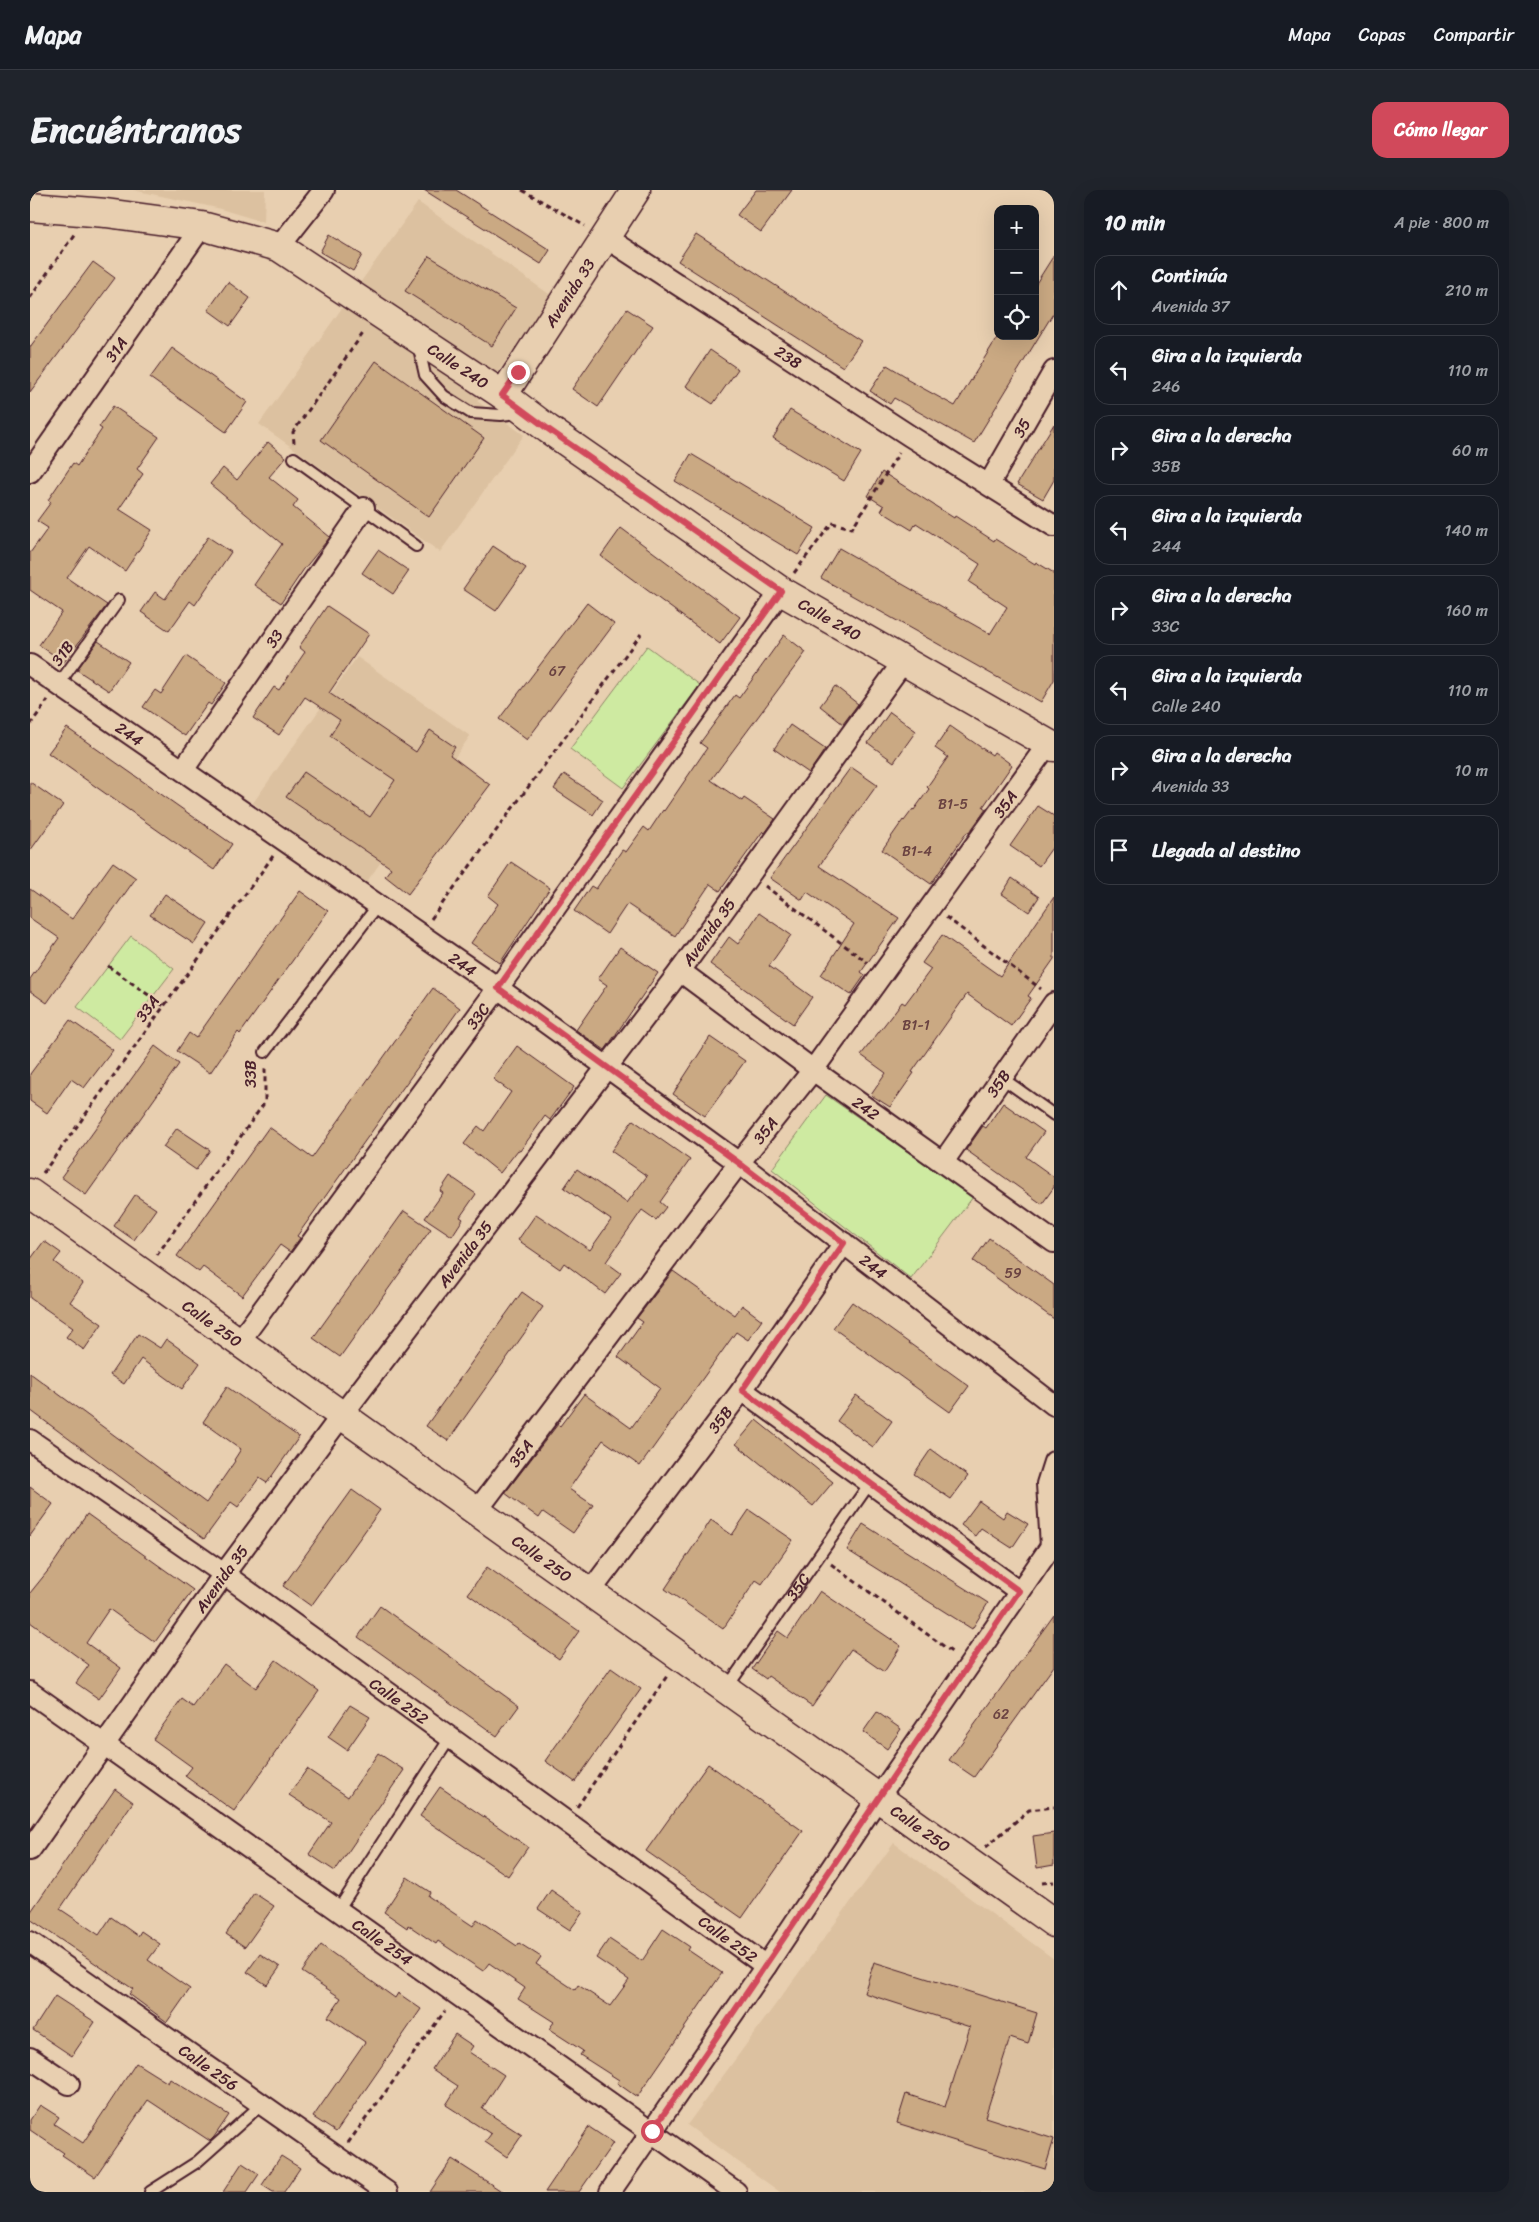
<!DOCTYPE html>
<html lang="es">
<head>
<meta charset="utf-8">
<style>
  body { margin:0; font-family:Sriracha,sans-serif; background:#20242c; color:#f1f3f6 }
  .controls { position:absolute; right:15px; top:15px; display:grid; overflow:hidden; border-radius:10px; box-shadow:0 5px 20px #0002 }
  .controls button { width:45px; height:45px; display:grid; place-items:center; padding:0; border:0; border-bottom:1px solid #363941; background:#171b24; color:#f1f3f6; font:25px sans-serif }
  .stop { position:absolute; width:15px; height:15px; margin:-11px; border:4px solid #d1495b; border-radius:50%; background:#fff }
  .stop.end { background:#d1495b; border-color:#fff; box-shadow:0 1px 5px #0008 }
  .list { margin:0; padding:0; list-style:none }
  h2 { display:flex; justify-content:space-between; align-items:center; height:65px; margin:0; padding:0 20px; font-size:21px }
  h2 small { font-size:16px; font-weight:400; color:#9ea1a6 }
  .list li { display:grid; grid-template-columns:32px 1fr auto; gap:15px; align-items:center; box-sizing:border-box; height:70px; margin:0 10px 10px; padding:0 10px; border:1px solid #363941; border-radius:15px }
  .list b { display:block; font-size:19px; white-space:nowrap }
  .list p { margin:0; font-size:16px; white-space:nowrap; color:#9ea1a6 }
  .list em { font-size:16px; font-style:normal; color:#9ea1a6 }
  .icon { flex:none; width:28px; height:28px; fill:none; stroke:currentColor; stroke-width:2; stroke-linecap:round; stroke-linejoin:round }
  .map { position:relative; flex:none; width:1024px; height:2002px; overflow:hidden; border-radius:15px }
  header { display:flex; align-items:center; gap:30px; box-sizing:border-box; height:70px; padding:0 25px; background:#171b24; border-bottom:1px solid #363941 }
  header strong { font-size:24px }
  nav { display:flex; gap:28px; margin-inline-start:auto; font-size:18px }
  .intro { display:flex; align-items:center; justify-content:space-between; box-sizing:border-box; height:120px; padding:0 30px }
  h1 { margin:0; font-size:35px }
  .button { padding:12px 22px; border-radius:15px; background:#d1495b; color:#fff; font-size:18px; font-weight:700 }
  main { display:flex; gap:30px; padding:0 30px }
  aside { flex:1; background:#171b24; border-radius:15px; box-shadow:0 5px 20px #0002 }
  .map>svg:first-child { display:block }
  .built { fill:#dcc1a0 }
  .green { fill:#ceeaa1; stroke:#8c8466 }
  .building { fill:#caa983; stroke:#4a1f2b }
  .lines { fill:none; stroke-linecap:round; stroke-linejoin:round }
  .lane-casing { stroke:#4a1f2b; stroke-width:14 }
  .street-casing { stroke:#4a1f2b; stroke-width:24 }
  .secondary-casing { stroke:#4a1f2b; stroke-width:31 }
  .path { stroke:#4a1f2b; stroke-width:3; stroke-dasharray:5 4; stroke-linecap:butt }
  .lane { stroke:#e8cfb0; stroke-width:10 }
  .street { stroke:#e8cfb0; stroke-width:20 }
  .secondary { stroke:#e8cfb0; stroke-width:28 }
  .route { stroke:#d1495b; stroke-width:6 }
  .labels { text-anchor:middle; stroke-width:4.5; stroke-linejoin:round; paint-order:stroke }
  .number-label { font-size:14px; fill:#6a4241 }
  .street-label { font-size:16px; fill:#4a1f2b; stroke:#e8cfb0 }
</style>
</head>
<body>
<header>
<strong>Mapa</strong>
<nav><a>Mapa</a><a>Capas</a><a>Compartir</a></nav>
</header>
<div class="intro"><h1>Encuéntranos</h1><a class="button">Cómo llegar</a></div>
<main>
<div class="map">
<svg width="1024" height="2002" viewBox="0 0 1024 2002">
  <rect width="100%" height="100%" fill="#e8cfb0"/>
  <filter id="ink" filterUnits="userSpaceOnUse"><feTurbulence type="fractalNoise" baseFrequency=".02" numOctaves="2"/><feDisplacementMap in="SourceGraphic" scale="10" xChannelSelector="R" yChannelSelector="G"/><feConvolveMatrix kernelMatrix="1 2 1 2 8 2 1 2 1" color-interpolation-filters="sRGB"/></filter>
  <g filter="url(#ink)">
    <g class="built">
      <path d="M103 0H235L234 32 187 18Z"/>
      <path d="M388 12 522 106 447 211 494 245 410 362 229 234Z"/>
      <path d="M327 467 440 546 336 693 223 613Z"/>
      <path d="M864 1653 1024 1769V2002H750L657 1935Z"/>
    </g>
    <g class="green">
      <path d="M617 456 670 495 593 598 540 559Z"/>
      <path d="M101 746 144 779 90 849 47 817Z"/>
      <path d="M796 905 943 1007 881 1089 742 979Z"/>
    </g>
    <g class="building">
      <path d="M394 0H426L520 60 511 74Z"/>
      <path d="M726 0H762L731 42 707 25Z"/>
      <path d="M666 44 831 151 813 177 648 71Z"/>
      <path d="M299 45 332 65 323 81 290 62Z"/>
      <path d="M1024 65V122L944 253 864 208 860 214 840 201 857 175 877 187 876 189 925 216 968 146H1005V95Z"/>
      <path d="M399 66 486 118 462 156 375 101Z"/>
      <path d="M63 72 85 88 0 202V157Z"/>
      <path d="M198 92 220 108 200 136 178 120Z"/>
      <path d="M597 119 623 136 568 217 542 199Z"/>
      <path d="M142 158 217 212 196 242 120 188Z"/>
      <path d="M680 160 708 179 683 214 656 196Z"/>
      <path d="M346 171 454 248 399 327 291 250Z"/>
      <path d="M83 216 129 247 107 279 113 284 89 319 122 340 95 381 59 356 37 388 77 415 34 472 9 455 32 422 0 400V363L18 338 7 331 21 312 18 310 43 273 47 276 72 239 69 237Z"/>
      <path d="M760 220 831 263 814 291 743 248Z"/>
      <path d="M1024 234V290L1013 309 987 294Z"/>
      <path d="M238 252 256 267 239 287 268 310 263 317 300 347 274 379 251 413 224 395 252 354 180 294 193 278 207 290Z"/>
      <path d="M661 264 785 338 768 365 645 291Z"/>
      <path d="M852 282 924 328 925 326 964 351 965 349 1005 374 1006 372 1024 383V490L1011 512 791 388 809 358 960 444 977 417 939 392 950 374 886 333 882 340 851 321 854 316 838 306Z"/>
      <path d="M591 338 710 427 690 454 571 366Z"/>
      <path d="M178 347 201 362 165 415 160 411 139 441 111 422 125 402 135 409Z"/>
      <path d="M463 356 496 378 466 421 433 399Z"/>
      <path d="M348 360 379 381 363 404 332 383Z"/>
      <path d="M557 413 584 434 497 550 469 529Z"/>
      <path d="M297 416 339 444 299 503 386 562 400 540 425 557 420 565 460 595 378 704 355 686 361 678 256 607 274 582 340 627 365 590 300 546 310 530 275 507 249 545 223 528 244 497 249 500 275 462 269 457Z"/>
      <path d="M754 445 776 462 681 590 712 611 714 608 745 629 735 643 733 641 690 701 680 694 645 746 597 714 577 744 544 721 561 696 566 699 592 660 596 662 614 637 619 641 633 620 634 621 677 558 670 553 705 505 709 508Z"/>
      <path d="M68 451 99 472 79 501 47 480Z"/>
      <path d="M156 466 196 493 181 515 178 513 155 546 113 517 125 500 131 504Z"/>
      <path d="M805 496 828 514 813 534 790 516Z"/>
      <path d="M860 522 886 541 864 572 838 553Z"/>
      <path d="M760 535 795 559 779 583 744 559Z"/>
      <path d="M920 536 962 565 964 562 982 575 953 617 956 619 939 643 937 642 901 694 852 660 873 630 874 631 883 619 884 620 899 599 897 597 918 567 905 558Z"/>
      <path d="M37 538 202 654 184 680 18 563Z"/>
      <path d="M821 577 847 595 789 676 869 728 831 782 835 785 821 805 791 785 824 734 777 702 772 710 740 688Z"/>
      <path d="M534 584 573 610 563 625 524 599Z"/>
      <path d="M0 592 33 615 0 661Z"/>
      <path d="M1008 616 1024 626V655L1009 676 980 656Z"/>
      <path d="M83 672 106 688 17 813 0 801V789L29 748 0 728V699L42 729Z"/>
      <path d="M481 672 520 698 470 773 441 753 468 714 458 706Z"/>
      <path d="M982 688 1009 707 999 722 972 704Z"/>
      <path d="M270 701 298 721 210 844 208 842 180 883 147 861 159 843 166 848Z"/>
      <path d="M135 704 178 733 164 754 120 725Z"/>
      <path d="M1024 707V769L998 806 1001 808 981 836 937 804 882 882 884 883 860 917 841 905 856 883 831 865 872 812 875 814 901 779 892 773 912 745 970 786Z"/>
      <path d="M729 723 761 745 739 776 782 807 763 834 680 774 699 747 708 754Z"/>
      <path d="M590 757 628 783 575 860 546 840 577 795 568 789Z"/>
      <path d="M403 798 430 818 267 1046 270 1048 260 1062 250 1055 212 1106 173 1077 169 1082 147 1066 239 937 282 968Z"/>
      <path d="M40 830 83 860 54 898 41 889 17 923 0 911V884Z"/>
      <path d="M680 847 715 871 675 926 643 904Z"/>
      <path d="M125 856 149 874 56 1005 31 987Z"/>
      <path d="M487 856 544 897 520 930 515 926 490 961 488 960 470 983 434 954 448 936 454 941 481 902 463 889Z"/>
      <path d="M973 913 1014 942 996 967 1024 987V997L1012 1014 936 960 953 936 956 938Z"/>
      <path d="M603 930 660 970 630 1012 636 1017 626 1030 612 1020 576 1072 591 1083 575 1104 534 1073 530 1079 488 1050 506 1024 560 1060 581 1030 534 998 547 979 597 1013 617 986 581 961Z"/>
      <path d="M147 938 180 960 166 980 133 957Z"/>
      <path d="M420 986 446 1004 430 1027 433 1029 422 1046 395 1028 413 1003 410 1001Z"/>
      <path d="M105 1005 126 1019 104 1050 84 1036Z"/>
      <path d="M374 1021 401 1039 310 1167 283 1148Z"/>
      <path d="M959 1048 1024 1095V1129L943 1071Z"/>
      <path d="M14 1051 31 1063 24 1072 53 1093 40 1112 72 1134 54 1160 36 1147 43 1138 0 1108V1070Z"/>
      <path d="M643 1081 705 1125 712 1115 732 1130 718 1150 706 1142 610 1276 573 1250 539 1299 563 1315 543 1343 513 1322 509 1328 475 1303 528 1234 530 1236 554 1204 601 1238 630 1198 588 1167 613 1132 607 1128Z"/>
      <path d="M492 1102 513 1117 418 1251 396 1236Z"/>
      <path d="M822 1112 939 1196 920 1222 803 1138Z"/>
      <path d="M108 1144 130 1158 136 1149 170 1173 152 1199 111 1169 94 1194 80 1185Z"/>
      <path d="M0 1183 176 1313 205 1271 204 1270 211 1259 173 1232 197 1197 269 1247 237 1293 229 1288 208 1317 201 1312 174 1349 0 1220Z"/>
      <path d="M826 1205 862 1231 843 1257 807 1231Z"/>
      <path d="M726 1230 803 1292 783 1316 706 1254Z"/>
      <path d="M901 1259 938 1286 921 1309 884 1284Z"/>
      <path d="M0 1297 23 1314 0 1346Z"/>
      <path d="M322 1300 350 1320 281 1416 253 1396Z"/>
      <path d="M949 1311 973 1328 977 1321 998 1334 982 1358 951 1338 945 1346 931 1335Z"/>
      <path d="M719 1320 763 1350 732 1394 726 1390 693 1439 635 1399 681 1330 702 1345Z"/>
      <path d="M57 1324 163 1400 125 1452 79 1419 56 1453 91 1478 69 1509 46 1493 59 1475 0 1432V1403L21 1377Z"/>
      <path d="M833 1334 958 1413 942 1439 817 1360Z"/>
      <path d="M457 1377 549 1441 529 1469 438 1404Z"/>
      <path d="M790 1401 871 1456 854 1482 821 1459 782 1516 738 1486 736 1489 722 1479 748 1441 758 1448Z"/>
      <path d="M350 1416 489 1516 467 1546 328 1447Z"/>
      <path d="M1024 1425V1476L944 1587 919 1570Z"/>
      <path d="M246 1470 289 1501 204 1621 155 1586 162 1577 123 1549 152 1509 163 1517 194 1474 226 1498Z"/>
      <path d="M581 1478 611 1499 545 1592 515 1571Z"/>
      <path d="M320 1515 340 1527 317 1560 298 1547Z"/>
      <path d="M847 1522 871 1539 857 1559 833 1542Z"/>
      <path d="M348 1563 374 1580 305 1681 279 1664 301 1632 259 1605 277 1579 318 1607Z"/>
      <path d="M678 1574 773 1641 712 1728 616 1661Z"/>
      <path d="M410 1597 498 1657 478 1686 390 1626Z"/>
      <path d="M85 1599 103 1612 30 1719 69 1745 81 1727 108 1746 111 1741 130 1754 118 1770 160 1799 137 1832 99 1804 103 1799 0 1729V1723Z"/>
      <path d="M1024 1643V1675L1007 1678 1003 1646Z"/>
      <path d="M377 1687 400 1702 398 1706 443 1736 447 1729 487 1756 489 1753 511 1767 506 1774 545 1800 548 1795 580 1816 599 1790 566 1768 579 1749 612 1771 633 1739 660 1757 658 1760 692 1783 607 1907 587 1893 589 1890 550 1865 553 1861 519 1839 524 1832 488 1809 495 1798 459 1773 453 1781 408 1751 406 1754 378 1735 377 1738 354 1722Z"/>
      <path d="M521 1700 553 1722 540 1740 508 1719Z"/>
      <path d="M224 1703 244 1716 215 1757 196 1744Z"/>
      <path d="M291 1755 365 1808 368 1803 391 1819 306 1942 283 1927 335 1852 298 1827 311 1808 272 1782Z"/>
      <path d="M230 1764 250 1777 237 1795 217 1782Z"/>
      <path d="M844 1772 1007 1823 998 1854 980 1848 955 1927 1024 1949 1015 1979 867 1933 876 1904 915 1917 940 1837 834 1803Z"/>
      <path d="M25 1806 65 1832 42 1866 3 1840Z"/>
      <path d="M425 1844 443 1856 439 1862 474 1885 452 1919 492 1945 477 1967 455 1952 461 1944 416 1915 428 1896 402 1879Z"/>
      <path d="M106 1873 138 1893 140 1889 199 1925 184 1947 180 1951 118 1910 65 1987 32 1965 34 1963 0 1940V1930L10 1915 29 1927 24 1934 53 1953Z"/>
      <path d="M559 1937 583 1953 549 2002H515Z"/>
      <path d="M251 1966 270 1978 254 2002H243L232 1995Z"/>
      <path d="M422 1969 473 2002H400Z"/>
      <path d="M212 1973 229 1984 217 2002H193Z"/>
    </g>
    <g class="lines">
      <g class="lane-casing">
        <g id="lane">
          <path d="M388 154 395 185 414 206 441 223 471 225 489 223"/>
          <path d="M264 268 386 356"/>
          <path d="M28 495 89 410"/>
          <path d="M235 862 348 715"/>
          <path d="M972 888 1024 925"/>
          <path id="s1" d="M696 1499 840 1293"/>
          <path d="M308 1720 420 1548"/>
          <path d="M120 2002 167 1972 232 1914"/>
        </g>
      </g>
      <g class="street-casing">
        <g id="street">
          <path id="s2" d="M575 47 880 246 1024 336"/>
          <path d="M249 57 294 0"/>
          <path id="s3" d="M0 282 172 36"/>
          <path id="s4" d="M959 294 1024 181"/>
          <path id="s5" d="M0 475 468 798 709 973 1024 1215"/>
          <path id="s6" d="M153 580 334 318"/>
          <path id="s7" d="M650 781 783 880 1024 1052"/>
          <path id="s8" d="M913 972 1024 813"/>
          <path id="s9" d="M209 1152 468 798 751 401"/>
          <path d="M712 1200 989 1401"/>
          <path id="s10" d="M0 1250 194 1384 736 1776"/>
          <path id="s11" d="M446 1322 709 973 783 880 1018 554"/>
          <path d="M1021 1356 1017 1294 1024 1272"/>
          <path id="s12" d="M560 1402 712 1200 814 1053"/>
          <path id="s13" d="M0 1502 706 2002"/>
          <path id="s14" d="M0 1660 194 1384 312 1225 650 781 873 472"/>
          <path id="s15" d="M0 1752 357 2002"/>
          <path d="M0 1868 39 1894"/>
          <path d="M580 2002 736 1776 848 1608 1024 1352"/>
        </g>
      </g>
      <g class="secondary-casing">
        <g id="secondary">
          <path id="s16" d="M0 17 76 23 172 36 249 57 473 205 518 239 751 401 1024 557"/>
          <path id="s17" d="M473 205 606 0"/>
          <path id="s18" d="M0 1003 1024 1733"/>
        </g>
      </g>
      <g class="path">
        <path d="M492 0 555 36"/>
        <path d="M0 108 45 43"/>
        <path d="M264 253 263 242 334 142"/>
        <path d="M764 383 802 333 822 338 869 263"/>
        <path d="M0 535 18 510"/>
        <path d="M735 696 838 773"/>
        <path d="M916 727 1011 799"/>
        <path d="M401 729 611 444"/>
        <path d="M78 776 134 816"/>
        <path d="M13 983 243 666"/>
        <path d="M127 1065 235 912V876"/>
        <path d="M801 1374 923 1463"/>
        <path d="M547 1617 637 1486"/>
        <path d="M956 1657 999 1620 1024 1617"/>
        <path d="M1012 1693 1024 1692"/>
        <path d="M318 1953 415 1821"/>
      </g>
      <use href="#lane" class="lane"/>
      <use href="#street" class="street"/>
      <use href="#secondary" class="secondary"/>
    </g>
  </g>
  <g class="lines" filter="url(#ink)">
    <path class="route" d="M488 182 472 205 518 239 751 401 468 798 709 973 814 1053 712 1200 989 1401C866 1581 746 1762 622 1941"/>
  </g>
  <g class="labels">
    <g class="number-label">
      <text x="527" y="486">67</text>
      <text x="923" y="619">B1-5</text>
      <text x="887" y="666">B1-4</text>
      <text x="886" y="840">B1-1</text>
      <text x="983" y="1088">59</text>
      <text x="971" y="1529">62</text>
    </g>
    <g class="street-label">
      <text dy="6" stroke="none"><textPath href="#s17" startOffset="122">Avenida 33</textPath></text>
      <text dy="6" stroke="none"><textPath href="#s3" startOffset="150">31A</textPath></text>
      <text dy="6" stroke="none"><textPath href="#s2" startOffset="219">238</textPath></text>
      <text dy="6" stroke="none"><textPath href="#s16" startOffset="468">Calle 240</textPath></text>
      <text dy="6" stroke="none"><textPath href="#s4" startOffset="65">35</textPath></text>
      <text dy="6" stroke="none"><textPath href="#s16" startOffset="918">Calle 240</textPath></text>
      <text dy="6" stroke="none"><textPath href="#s6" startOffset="160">33</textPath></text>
      <text transform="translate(32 463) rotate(-54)" y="6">31B</text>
      <text dy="6" stroke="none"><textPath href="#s5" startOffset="121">244</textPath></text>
      <text dy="6" stroke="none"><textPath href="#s11" startOffset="884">35A</textPath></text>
      <text dy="6" stroke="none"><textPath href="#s14" startOffset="1142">Avenida 35</textPath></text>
      <text dy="6" stroke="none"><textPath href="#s5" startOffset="526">244</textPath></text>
      <text transform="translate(117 818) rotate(-54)" y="6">33A</text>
      <text dy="6" stroke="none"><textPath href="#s9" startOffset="404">33C</textPath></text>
      <text transform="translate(220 884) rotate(-90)" y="6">33B</text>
      <text dy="6" stroke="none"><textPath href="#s8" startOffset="96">35B</textPath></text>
      <text dy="6" stroke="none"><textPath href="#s7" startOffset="231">242</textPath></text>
      <text dy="6" stroke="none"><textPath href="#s11" startOffset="479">35A</textPath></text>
      <text dy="6" stroke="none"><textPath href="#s14" startOffset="738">Avenida 35</textPath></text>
      <text dy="6" stroke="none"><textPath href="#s5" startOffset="1036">244</textPath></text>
      <text dy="6" stroke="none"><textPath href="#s18" startOffset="224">Calle 250</textPath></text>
      <text dy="6" stroke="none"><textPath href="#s12" startOffset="216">35B</textPath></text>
      <text dy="6" stroke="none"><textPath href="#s11" startOffset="74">35A</textPath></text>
      <text dy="6" stroke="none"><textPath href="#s18" startOffset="629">Calle 250</textPath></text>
      <text dy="6" stroke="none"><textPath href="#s14" startOffset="332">Avenida 35</textPath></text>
      <text dy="6" stroke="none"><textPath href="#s1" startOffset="125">35C</textPath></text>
      <text dy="6" stroke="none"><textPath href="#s10" startOffset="452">Calle 252</textPath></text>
      <text dy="6" stroke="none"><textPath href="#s18" startOffset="1094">Calle 250</textPath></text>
      <text dy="6" stroke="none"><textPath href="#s10" startOffset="858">Calle 252</textPath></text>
      <text dy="6" stroke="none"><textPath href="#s13" startOffset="432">Calle 254</textPath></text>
      <text dy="6" stroke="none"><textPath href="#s15" startOffset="218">Calle 256</textPath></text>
    </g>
  </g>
</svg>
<div class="controls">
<button>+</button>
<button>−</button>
<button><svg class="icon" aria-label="locate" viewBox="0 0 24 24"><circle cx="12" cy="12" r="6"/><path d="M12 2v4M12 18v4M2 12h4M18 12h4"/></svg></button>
</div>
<div class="stop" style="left:622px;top:1941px"></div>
<div class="stop end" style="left:488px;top:182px"></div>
</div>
<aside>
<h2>10 min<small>A pie · 800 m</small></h2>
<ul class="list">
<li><svg class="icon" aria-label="ahead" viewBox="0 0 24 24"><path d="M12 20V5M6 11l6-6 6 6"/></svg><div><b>Continúa</b><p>Avenida 37</p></div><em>210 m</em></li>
<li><svg class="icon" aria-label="left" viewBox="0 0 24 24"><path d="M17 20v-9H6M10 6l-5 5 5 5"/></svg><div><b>Gira a la izquierda</b><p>246</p></div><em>110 m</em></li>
<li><svg class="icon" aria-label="right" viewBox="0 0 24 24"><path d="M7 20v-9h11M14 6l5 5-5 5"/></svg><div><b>Gira a la derecha</b><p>35B</p></div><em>60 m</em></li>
<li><svg class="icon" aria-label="left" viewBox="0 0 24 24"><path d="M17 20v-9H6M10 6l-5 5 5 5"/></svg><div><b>Gira a la izquierda</b><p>244</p></div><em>140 m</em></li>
<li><svg class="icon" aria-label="right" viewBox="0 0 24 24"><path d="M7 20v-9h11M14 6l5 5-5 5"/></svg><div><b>Gira a la derecha</b><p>33C</p></div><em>160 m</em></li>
<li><svg class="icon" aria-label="left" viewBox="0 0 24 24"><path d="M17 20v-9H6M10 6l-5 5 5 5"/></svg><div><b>Gira a la izquierda</b><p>Calle 240</p></div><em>110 m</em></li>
<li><svg class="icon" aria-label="right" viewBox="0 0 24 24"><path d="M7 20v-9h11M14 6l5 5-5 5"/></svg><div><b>Gira a la derecha</b><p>Avenida 33</p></div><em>10 m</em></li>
<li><svg class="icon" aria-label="arrive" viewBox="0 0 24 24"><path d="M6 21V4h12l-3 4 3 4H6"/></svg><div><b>Llegada al destino</b></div></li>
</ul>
</aside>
</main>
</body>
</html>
